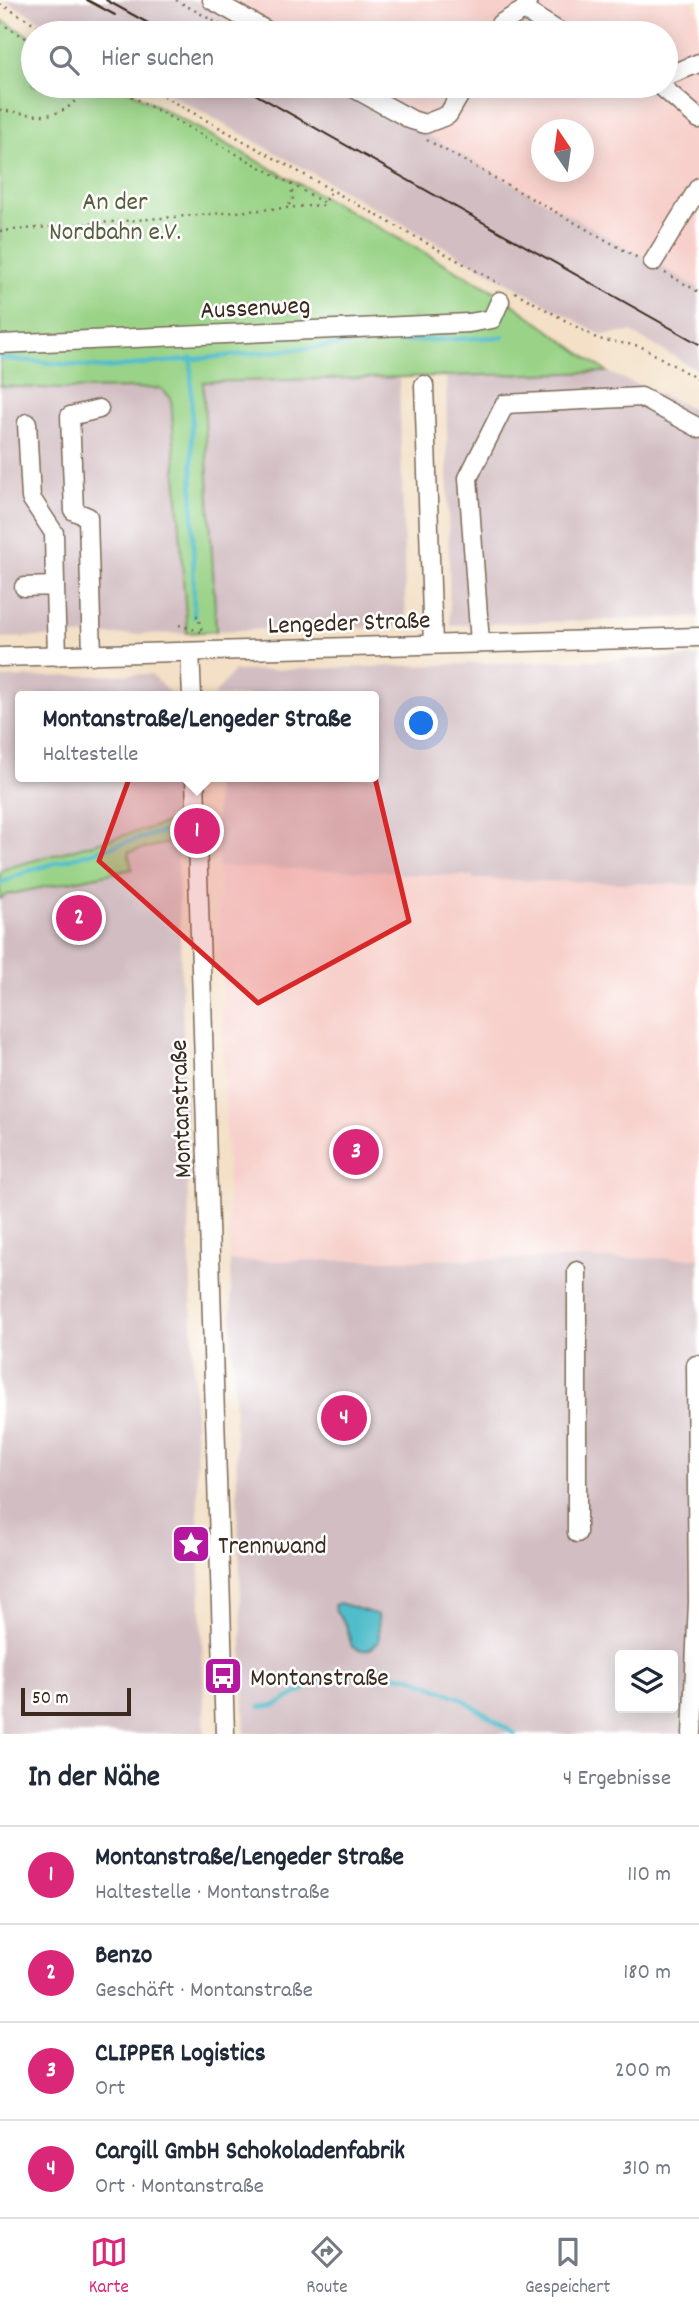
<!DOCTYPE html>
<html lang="de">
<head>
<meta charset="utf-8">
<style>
  body { margin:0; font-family:Dekko,sans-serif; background:#f2f2f3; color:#1f2937 }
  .controls { position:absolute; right:21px; bottom:21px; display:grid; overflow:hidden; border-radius:7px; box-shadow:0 4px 18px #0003 }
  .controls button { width:63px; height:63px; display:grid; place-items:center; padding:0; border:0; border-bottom:2px solid #e0e1e3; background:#fff; color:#1f2937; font:35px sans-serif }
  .compass { position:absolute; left:531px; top:119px; width:63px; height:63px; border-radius:50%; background:#fff; box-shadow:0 4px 18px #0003; rotate:347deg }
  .scale { position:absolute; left:21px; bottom:18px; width:110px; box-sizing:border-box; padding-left:7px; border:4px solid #3b2a1e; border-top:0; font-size:19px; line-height:24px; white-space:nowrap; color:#3b2a1e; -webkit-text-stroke:5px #fff; paint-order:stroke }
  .you { position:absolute; left:422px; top:724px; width:24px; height:24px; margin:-18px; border:5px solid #fff; border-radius:50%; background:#1a73e8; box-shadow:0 0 0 10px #1a73e833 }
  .badge { display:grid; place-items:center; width:46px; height:46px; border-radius:50%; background:#db2777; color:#fff; font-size:23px; font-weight:700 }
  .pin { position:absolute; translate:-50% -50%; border:4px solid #fff; box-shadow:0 2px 7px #0006 }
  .popup { position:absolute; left:15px; top:691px; width:364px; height:91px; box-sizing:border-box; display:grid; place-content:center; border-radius:7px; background:#fff; filter:drop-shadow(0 2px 5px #0005); font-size:23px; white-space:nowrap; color:#747a83 }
  .popup b { font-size:26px; color:#1f2937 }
  .popup::after { content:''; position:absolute; left:50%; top:100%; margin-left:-14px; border:14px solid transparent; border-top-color:#fff }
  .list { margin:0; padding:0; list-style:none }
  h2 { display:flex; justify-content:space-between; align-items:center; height:91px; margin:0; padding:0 28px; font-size:30px }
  h2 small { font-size:23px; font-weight:400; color:#747a83 }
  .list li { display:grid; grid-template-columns:46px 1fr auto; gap:21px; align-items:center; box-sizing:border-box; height:98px; padding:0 28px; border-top:2px solid #e0e1e3 }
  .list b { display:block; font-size:26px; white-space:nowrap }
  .list p { margin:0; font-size:23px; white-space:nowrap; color:#747a83 }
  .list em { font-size:23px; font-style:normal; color:#747a83 }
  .icon { flex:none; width:38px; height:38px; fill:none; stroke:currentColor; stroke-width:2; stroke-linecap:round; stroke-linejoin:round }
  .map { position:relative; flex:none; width:699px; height:1734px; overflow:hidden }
  .search { position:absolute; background:#fff; box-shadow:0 4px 18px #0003; left:21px; right:21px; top:21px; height:77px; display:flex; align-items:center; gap:18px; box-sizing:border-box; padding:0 24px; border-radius:38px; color:#747a83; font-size:26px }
  .sheet { height:483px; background:#fff }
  nav { display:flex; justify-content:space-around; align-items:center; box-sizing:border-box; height:98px; border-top:2px solid #e0e1e3; background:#fff; font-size:19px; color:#747a83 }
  nav a { display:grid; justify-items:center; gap:4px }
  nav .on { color:#db2777 }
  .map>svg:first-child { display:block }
  .built { fill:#f7d0cb; fill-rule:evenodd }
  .industrial { fill:#d2bec2; fill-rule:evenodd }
  .green { fill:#9ad387; stroke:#6a7e52; stroke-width:2 }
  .water { fill:#51bdcb; stroke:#467474; stroke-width:2 }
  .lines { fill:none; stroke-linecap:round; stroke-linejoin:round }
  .stream { stroke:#51bdcb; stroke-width:4.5 }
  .minor-casing { stroke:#7b6a59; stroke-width:21 }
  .path { stroke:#7b6a59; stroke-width:2.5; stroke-dasharray:2 5; stroke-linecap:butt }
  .minor { stroke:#fff; stroke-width:18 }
  .tram { stroke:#3b2a1e; stroke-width:2 }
  .marked { fill:#d62828; fill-opacity:0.2; stroke:#d62828; stroke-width:5; stroke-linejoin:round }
  .labels { text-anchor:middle; stroke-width:5; stroke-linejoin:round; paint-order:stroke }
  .park-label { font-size:26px; fill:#585d3e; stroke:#fff }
  .street-label { font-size:26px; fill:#3b2a1e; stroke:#fff }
  .poi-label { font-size:26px; fill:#3b2a1e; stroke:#fff; text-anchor:start }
</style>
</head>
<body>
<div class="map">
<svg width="699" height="1734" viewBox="0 0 699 1734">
  <rect width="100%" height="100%" fill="#fff"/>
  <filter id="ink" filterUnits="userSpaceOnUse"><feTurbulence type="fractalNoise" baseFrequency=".0143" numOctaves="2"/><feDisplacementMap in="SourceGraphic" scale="14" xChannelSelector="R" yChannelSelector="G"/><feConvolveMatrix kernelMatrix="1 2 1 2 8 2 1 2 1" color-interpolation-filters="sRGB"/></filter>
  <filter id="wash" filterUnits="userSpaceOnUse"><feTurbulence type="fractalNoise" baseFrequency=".00686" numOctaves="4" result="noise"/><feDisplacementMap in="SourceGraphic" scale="28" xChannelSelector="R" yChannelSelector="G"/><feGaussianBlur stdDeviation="1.57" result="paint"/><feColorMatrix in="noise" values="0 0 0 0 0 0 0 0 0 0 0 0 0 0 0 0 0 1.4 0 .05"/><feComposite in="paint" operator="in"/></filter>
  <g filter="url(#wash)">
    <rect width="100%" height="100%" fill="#f3e0c6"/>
    <g class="built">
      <path d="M192 0H691L699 15V288L340 86H666V33H250ZM542 130H584V172H542Z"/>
      <path d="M218 867 396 872V874L473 876 474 879 699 885V1258L230 1261Z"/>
    </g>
    <g class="industrial">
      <path d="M4 0H192L250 33H63Z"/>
      <path d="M156 86H340L699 288V371L631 332 602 335Z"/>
      <path d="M607 372 699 411V617L450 625 446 377Z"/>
      <path d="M399 377 406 626 361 628 354 625 216 631 203 382Z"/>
      <path d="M0 386 61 389 160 388 171 398 187 633 0 638Z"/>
      <path d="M699 657V885L473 879V876L396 874 395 872 218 867 215 777H374V696H213L234 671Z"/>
      <path d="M151 674 173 696H20V777H177L178 820 45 856 0 872V678Z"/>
      <path d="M177 841 205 1734H0V899L6 895 132 868 127 852Z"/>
      <path d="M699 1258V1734H245L230 1261ZM620 1655H673V1708H620Z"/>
    </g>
    <g class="green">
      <path d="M0 19 33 38V86H121L496 292 607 372 203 382 216 631 187 633 171 398 160 388 61 389 0 386Z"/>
      <path d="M178 820 177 841 128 852 132 869 6 895 0 899V872L7 868Z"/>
    </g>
    <path class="water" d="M339 1603 378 1615 379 1641C370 1651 364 1652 352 1647L346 1625 336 1612 334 1605Z"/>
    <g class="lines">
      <g class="stream">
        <path d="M0 358 104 368 360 343 503 337"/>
        <path d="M191 358 194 617"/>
        <path d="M0 883 28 871 162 832"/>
        <path d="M260 1707 276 1705 316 1683 358 1673 411 1677 462 1699 515 1734"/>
      </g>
    </g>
  </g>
  <g filter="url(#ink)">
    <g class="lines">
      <g class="minor-casing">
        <g id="minor">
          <path d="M212 0 271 33"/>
          <path d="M528 0 524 10 561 33"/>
          <path d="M495 33 500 24 524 10"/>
          <path d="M666 76 699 63"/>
          <path d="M350 86 412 120 425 124 448 115 465 86"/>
          <path d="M661 86 699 119"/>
          <path d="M653 262 699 187"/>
          <path d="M0 344 469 323 492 319 500 301"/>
          <path d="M424 385 433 644"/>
          <path d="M27 423 31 498 54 533 55 586"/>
          <path d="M24 587 55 586 57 656"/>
          <path d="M480 643 468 478 505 404 641 397 699 428"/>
          <path d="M190 652 192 696"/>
          <path d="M92 655 88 517 74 511 70 416 99 409"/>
          <path d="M0 657 699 637"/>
          <path d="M195 777 225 1734"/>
          <path d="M577 1271V1533"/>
          <path d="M692 1734 698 1602 696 1365H699"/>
        </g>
      </g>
      <g class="path">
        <path d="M176 0 235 33"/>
        <path d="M0 4 51 33"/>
        <path d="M0 23 33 42"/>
        <path d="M113 86 291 184 293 200 286 208"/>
        <path d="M145 86 500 284"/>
        <path d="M81 97 102 88H114"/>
        <path d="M0 110C37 115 65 125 85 86"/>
        <path d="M427 140 638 258"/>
        <path d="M291 184 324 203"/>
        <path d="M0 231 322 205 332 190"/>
        <path d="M665 273 699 292"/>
        <path d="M515 292 598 339 640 346 699 380"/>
        <path d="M196 616H198L202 632"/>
        <path d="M179 625 202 632V635"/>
      </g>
      <use href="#minor" class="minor"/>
      <g class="tram">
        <path d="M87 0 115 15"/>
        <path d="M106 0 166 33"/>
        <path d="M241 86 699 344"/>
      </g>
    </g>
  </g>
  <path class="marked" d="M361 719 409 921 258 1003 99 861 140 749Z"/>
  <defs>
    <g id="sight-square" transform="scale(2.0125)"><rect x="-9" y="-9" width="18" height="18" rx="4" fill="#b5179e" stroke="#fff"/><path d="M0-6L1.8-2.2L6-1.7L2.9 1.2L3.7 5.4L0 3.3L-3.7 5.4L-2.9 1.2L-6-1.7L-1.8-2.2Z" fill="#fff"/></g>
    <g id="bus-square" transform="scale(2.0125)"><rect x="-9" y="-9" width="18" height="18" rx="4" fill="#b5179e" stroke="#fff"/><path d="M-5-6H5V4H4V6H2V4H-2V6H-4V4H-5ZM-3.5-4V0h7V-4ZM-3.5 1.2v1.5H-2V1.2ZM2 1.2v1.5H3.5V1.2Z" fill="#fff"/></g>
  </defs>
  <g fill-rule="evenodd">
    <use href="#sight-square" x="191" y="1544"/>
    <use href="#bus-square" x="223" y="1676"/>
  </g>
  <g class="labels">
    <g class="park-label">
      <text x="115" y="209">An der<tspan x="115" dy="30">Nordbahn e.V.</tspan></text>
    </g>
    <g class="street-label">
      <text transform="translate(255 306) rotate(-3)" y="9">Aussenweg</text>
      <text transform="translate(349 621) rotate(-2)" y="9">Lengeder Straße</text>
      <text transform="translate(179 1109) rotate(-92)" y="9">Montanstraße</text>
    </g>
    <g class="poi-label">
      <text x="218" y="1553">Trennwand</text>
      <text x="250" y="1685">Montanstraße</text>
    </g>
  </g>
</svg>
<div class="controls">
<button><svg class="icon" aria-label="layers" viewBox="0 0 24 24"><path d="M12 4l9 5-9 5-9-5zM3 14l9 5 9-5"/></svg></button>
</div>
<svg class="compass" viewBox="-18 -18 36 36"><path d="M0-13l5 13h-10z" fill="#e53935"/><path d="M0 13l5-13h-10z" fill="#747a83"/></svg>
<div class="scale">50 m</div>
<div class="you"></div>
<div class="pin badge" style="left:197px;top:831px">1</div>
<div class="popup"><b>Montanstraße/Lengeder Straße</b>Haltestelle</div>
<div class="pin badge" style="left:79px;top:918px">2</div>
<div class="pin badge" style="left:356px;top:1152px">3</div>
<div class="pin badge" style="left:344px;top:1418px">4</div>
<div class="search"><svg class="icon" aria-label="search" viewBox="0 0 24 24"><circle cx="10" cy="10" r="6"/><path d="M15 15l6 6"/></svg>Hier suchen</div>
</div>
<section class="sheet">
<h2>In der Nähe<small>4 Ergebnisse</small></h2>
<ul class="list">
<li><span class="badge">1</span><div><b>Montanstraße/Lengeder Straße</b><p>Haltestelle · Montanstraße</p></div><em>110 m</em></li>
<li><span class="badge">2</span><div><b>Benzo</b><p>Geschäft · Montanstraße</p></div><em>180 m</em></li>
<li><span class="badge">3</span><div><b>CLIPPER Logistics</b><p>Ort</p></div><em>200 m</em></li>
<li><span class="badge">4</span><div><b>Cargill GmbH Schokoladenfabrik</b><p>Ort · Montanstraße</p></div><em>310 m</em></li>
</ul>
</section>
<nav>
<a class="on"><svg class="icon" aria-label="map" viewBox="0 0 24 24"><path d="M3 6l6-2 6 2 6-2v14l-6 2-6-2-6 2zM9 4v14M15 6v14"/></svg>Karte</a>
<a><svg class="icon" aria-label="directions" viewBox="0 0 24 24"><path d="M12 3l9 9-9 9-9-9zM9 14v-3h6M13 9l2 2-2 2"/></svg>Route</a>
<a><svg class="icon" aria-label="saved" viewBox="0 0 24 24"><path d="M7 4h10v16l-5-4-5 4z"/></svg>Gespeichert</a>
</nav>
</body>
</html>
